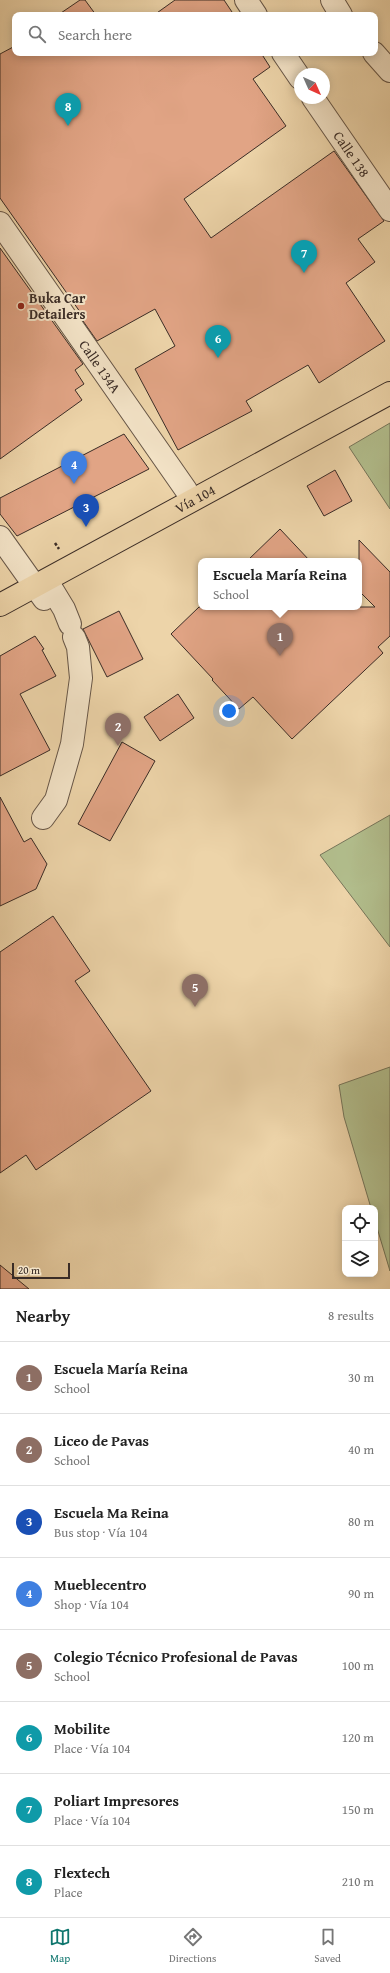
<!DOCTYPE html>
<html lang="en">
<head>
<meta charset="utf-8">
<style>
  body { margin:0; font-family:"Gentium Book Plus",serif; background:#f2f2f2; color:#222 }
  .controls { position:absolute; right:12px; bottom:12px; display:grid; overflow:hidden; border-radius:8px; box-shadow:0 2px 10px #0003 }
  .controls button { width:36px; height:36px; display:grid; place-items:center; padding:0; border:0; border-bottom:1px solid #e0e0e0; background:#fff; color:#222; font:20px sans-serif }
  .compass { position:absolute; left:294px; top:68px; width:36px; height:36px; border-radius:50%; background:#fff; box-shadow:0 2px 10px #0003; rotate:135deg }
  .scale { position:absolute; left:12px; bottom:10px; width:58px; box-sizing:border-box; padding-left:4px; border:2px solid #3a2c26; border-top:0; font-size:11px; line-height:14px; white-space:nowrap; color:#3a2c26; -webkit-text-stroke:3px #f3e3c7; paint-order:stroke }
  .you { position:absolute; left:229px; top:711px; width:14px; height:14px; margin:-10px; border:3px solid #fff; border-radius:50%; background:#1a73e8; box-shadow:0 0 0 6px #1a73e833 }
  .badge { display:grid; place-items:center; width:26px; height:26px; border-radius:50%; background:#0f766e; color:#fff; font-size:13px; font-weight:700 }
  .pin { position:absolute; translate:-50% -33px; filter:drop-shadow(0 1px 2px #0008) }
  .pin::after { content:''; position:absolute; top:21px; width:14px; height:12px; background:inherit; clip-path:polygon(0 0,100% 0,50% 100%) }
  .popup { position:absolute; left:198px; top:558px; width:164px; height:52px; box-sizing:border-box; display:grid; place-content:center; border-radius:8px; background:#fff; filter:drop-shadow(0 1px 3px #0005); font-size:13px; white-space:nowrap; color:#767676 }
  .popup b { font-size:15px; color:#222 }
  .popup::after { content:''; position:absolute; left:50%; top:100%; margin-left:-8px; border:8px solid transparent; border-top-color:#fff }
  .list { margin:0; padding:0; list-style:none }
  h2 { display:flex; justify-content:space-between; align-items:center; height:52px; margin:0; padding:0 16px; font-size:17px }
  h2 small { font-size:13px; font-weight:400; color:#767676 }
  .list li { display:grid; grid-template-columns:26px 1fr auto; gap:12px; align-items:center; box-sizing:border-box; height:72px; padding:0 16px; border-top:1px solid #e0e0e0 }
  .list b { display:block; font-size:15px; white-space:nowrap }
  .list p { margin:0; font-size:13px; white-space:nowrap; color:#767676 }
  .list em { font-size:13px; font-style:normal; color:#767676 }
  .icon { flex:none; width:22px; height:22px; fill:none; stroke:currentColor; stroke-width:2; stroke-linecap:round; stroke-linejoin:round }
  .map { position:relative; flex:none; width:390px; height:1289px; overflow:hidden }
  .search { position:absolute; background:#fff; box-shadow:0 2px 10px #0003; left:12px; right:12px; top:12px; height:44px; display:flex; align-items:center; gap:10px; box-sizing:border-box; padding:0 14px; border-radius:8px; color:#767676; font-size:15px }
  .sheet { height:628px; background:#fff }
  nav { display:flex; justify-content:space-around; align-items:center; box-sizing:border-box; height:56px; border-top:1px solid #e0e0e0; background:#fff; font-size:11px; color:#767676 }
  nav a { display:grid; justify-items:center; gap:2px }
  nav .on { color:#0f766e }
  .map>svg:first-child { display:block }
  .green { fill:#b2be8d; stroke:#76755a }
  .building { fill:#e1a485; stroke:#3a2c26 }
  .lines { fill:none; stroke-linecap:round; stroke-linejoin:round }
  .minor-casing { stroke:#675647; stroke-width:24 }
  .major-casing { stroke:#3a2c26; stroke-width:24 }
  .path { stroke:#3a2c26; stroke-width:2.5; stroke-dasharray:3 2; stroke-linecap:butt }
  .minor { stroke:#f3e3c7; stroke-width:22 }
  .major { stroke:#edd4a9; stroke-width:22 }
  .poi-dot { fill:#8f2418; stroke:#f3e3c7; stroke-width:1.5 }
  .labels { text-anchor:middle; stroke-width:4; stroke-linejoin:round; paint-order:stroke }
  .street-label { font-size:14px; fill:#3a2c26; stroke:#f3e3c7 }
  .poi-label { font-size:14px; font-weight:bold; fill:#3a2c26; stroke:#f3e3c7; text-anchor:start }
</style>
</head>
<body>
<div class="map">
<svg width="390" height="1289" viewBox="0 0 390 1289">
  <rect width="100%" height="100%" fill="#edd4a9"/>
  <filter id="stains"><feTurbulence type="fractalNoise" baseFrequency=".005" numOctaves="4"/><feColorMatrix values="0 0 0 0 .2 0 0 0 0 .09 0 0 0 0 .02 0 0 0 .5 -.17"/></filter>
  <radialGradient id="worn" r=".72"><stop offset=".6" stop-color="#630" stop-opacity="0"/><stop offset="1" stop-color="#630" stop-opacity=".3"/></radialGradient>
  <g class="green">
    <path d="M390 423V509L349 447Z"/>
    <path d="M390 815V947L320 855Z"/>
    <path d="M390 1067V1271L375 1221V1208H371L344 1117 339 1085Z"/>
  </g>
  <g class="building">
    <path d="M80 0H85L96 15H58Z"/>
    <path d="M175 0H224L234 15H154Z"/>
    <path d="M15 46V53H261L270 67 253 79 286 126 184 199 211 238 334 151 384 221 358 239 375 262 346 283 385 341 319 383 308 365 246 401 252 411 178 450 135 369 175 346 155 309 97 341 83 321 85 319 0 198V54Z"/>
    <path d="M0 248 83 364 75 370 84 384 75 390 82 400 0 459Z"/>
    <path d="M124 434 149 469 17 536 0 514V498Z"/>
    <path d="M335 470 352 501 324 516 307 486Z"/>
    <path d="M280 529 310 561H247Z"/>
    <path d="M359 540 390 572V636L378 647 383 653 292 739 253 697 239 709 212 680 213 679 171 634 199 607H375L359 591Z"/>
    <path d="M119 611 143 659 107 677 83 629Z"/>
    <path d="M35 636 44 649 42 650 56 676 20 694 50 750 0 776V656Z"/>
    <path d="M178 694 194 718 160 741 144 717Z"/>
    <path d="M122 742 155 761 110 841 78 824Z"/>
    <path d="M0 797 24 842 31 838 47 864 36 889 0 906Z"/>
    <path d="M53 916 90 971 75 981 151 1091 36 1170 26 1155 0 1173V952Z"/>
    <path d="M0 1265 29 1289H0Z"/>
  </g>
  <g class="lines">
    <g class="minor-casing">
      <g id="minor">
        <path d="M246 0 256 15"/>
        <path d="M332 0 341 15"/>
        <path d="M283 53 300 78"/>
        <path d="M374 53 390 71"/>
        <path id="s1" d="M313 98 390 210"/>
        <path id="s2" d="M0 223 186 490"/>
        <path d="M0 537 44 599"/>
        <path d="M47 581 64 609 70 624"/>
        <path d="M43 818 56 800 72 744 81 678 78 647 74 637"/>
      </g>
    </g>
    <g class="major-casing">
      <g id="major">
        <path id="s3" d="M0 605 390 393"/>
      </g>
    </g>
    <path class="path" d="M55 543 59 549"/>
    <use href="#minor" class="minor"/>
    <use href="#major" class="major"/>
  </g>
  <circle class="poi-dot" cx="21" cy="306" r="4"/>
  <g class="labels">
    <g class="street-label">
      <text dy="5" stroke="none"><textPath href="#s1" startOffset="68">Calle 138</textPath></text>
      <text dy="5" stroke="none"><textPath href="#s2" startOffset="175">Calle 134A</textPath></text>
      <text dy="5" stroke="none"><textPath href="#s3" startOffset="222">Vía 104</textPath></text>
    </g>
    <g class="poi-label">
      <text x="29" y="303">Buka Car<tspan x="29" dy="16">Detailers</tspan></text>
    </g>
  </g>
  <rect width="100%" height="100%" filter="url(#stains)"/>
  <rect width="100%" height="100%" fill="url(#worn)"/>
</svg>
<div class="controls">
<button><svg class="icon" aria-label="locate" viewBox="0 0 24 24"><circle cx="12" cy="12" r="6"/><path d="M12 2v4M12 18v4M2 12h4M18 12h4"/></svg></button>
<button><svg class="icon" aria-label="layers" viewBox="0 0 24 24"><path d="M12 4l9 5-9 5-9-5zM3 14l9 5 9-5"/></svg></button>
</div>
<svg class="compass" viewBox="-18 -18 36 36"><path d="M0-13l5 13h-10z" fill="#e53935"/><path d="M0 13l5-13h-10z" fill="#767676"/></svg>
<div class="scale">20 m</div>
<div class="you"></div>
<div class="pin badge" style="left:280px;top:656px;background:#8d6e63">1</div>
<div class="popup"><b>Escuela María Reina</b>School</div>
<div class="pin badge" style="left:118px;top:746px;background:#8d6e63">2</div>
<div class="pin badge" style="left:86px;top:527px;background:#1a4fb4">3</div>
<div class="pin badge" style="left:74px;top:484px;background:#3f7fe0">4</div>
<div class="pin badge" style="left:195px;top:1007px;background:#8d6e63">5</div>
<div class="pin badge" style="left:218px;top:358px;background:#0f9aa8">6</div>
<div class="pin badge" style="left:304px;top:273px;background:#0f9aa8">7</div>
<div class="pin badge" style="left:68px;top:126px;background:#0f9aa8">8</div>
<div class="search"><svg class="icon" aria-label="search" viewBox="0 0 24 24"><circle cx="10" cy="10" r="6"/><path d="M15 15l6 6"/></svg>Search here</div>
</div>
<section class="sheet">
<h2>Nearby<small>8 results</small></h2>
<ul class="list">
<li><span class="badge" style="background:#8d6e63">1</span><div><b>Escuela María Reina</b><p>School</p></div><em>30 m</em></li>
<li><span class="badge" style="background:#8d6e63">2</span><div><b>Liceo de Pavas</b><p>School</p></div><em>40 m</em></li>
<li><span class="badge" style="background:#1a4fb4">3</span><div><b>Escuela Ma Reina</b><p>Bus stop · Vía 104</p></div><em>80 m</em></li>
<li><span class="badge" style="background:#3f7fe0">4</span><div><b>Mueblecentro</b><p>Shop · Vía 104</p></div><em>90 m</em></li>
<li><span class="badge" style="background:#8d6e63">5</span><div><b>Colegio Técnico Profesional de Pavas</b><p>School</p></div><em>100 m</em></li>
<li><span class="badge" style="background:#0f9aa8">6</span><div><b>Mobilite</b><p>Place · Vía 104</p></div><em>120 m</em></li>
<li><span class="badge" style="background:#0f9aa8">7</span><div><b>Poliart Impresores</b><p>Place · Vía 104</p></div><em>150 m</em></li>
<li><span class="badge" style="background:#0f9aa8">8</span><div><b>Flextech</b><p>Place</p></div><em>210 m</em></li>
</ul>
</section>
<nav>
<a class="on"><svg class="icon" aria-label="map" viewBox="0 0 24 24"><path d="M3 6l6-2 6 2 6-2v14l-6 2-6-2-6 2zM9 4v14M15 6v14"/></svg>Map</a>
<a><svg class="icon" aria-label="directions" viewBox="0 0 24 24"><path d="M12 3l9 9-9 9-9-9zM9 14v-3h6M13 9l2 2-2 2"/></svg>Directions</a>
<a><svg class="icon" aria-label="saved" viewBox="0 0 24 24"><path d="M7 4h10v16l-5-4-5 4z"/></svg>Saved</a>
</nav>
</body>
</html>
